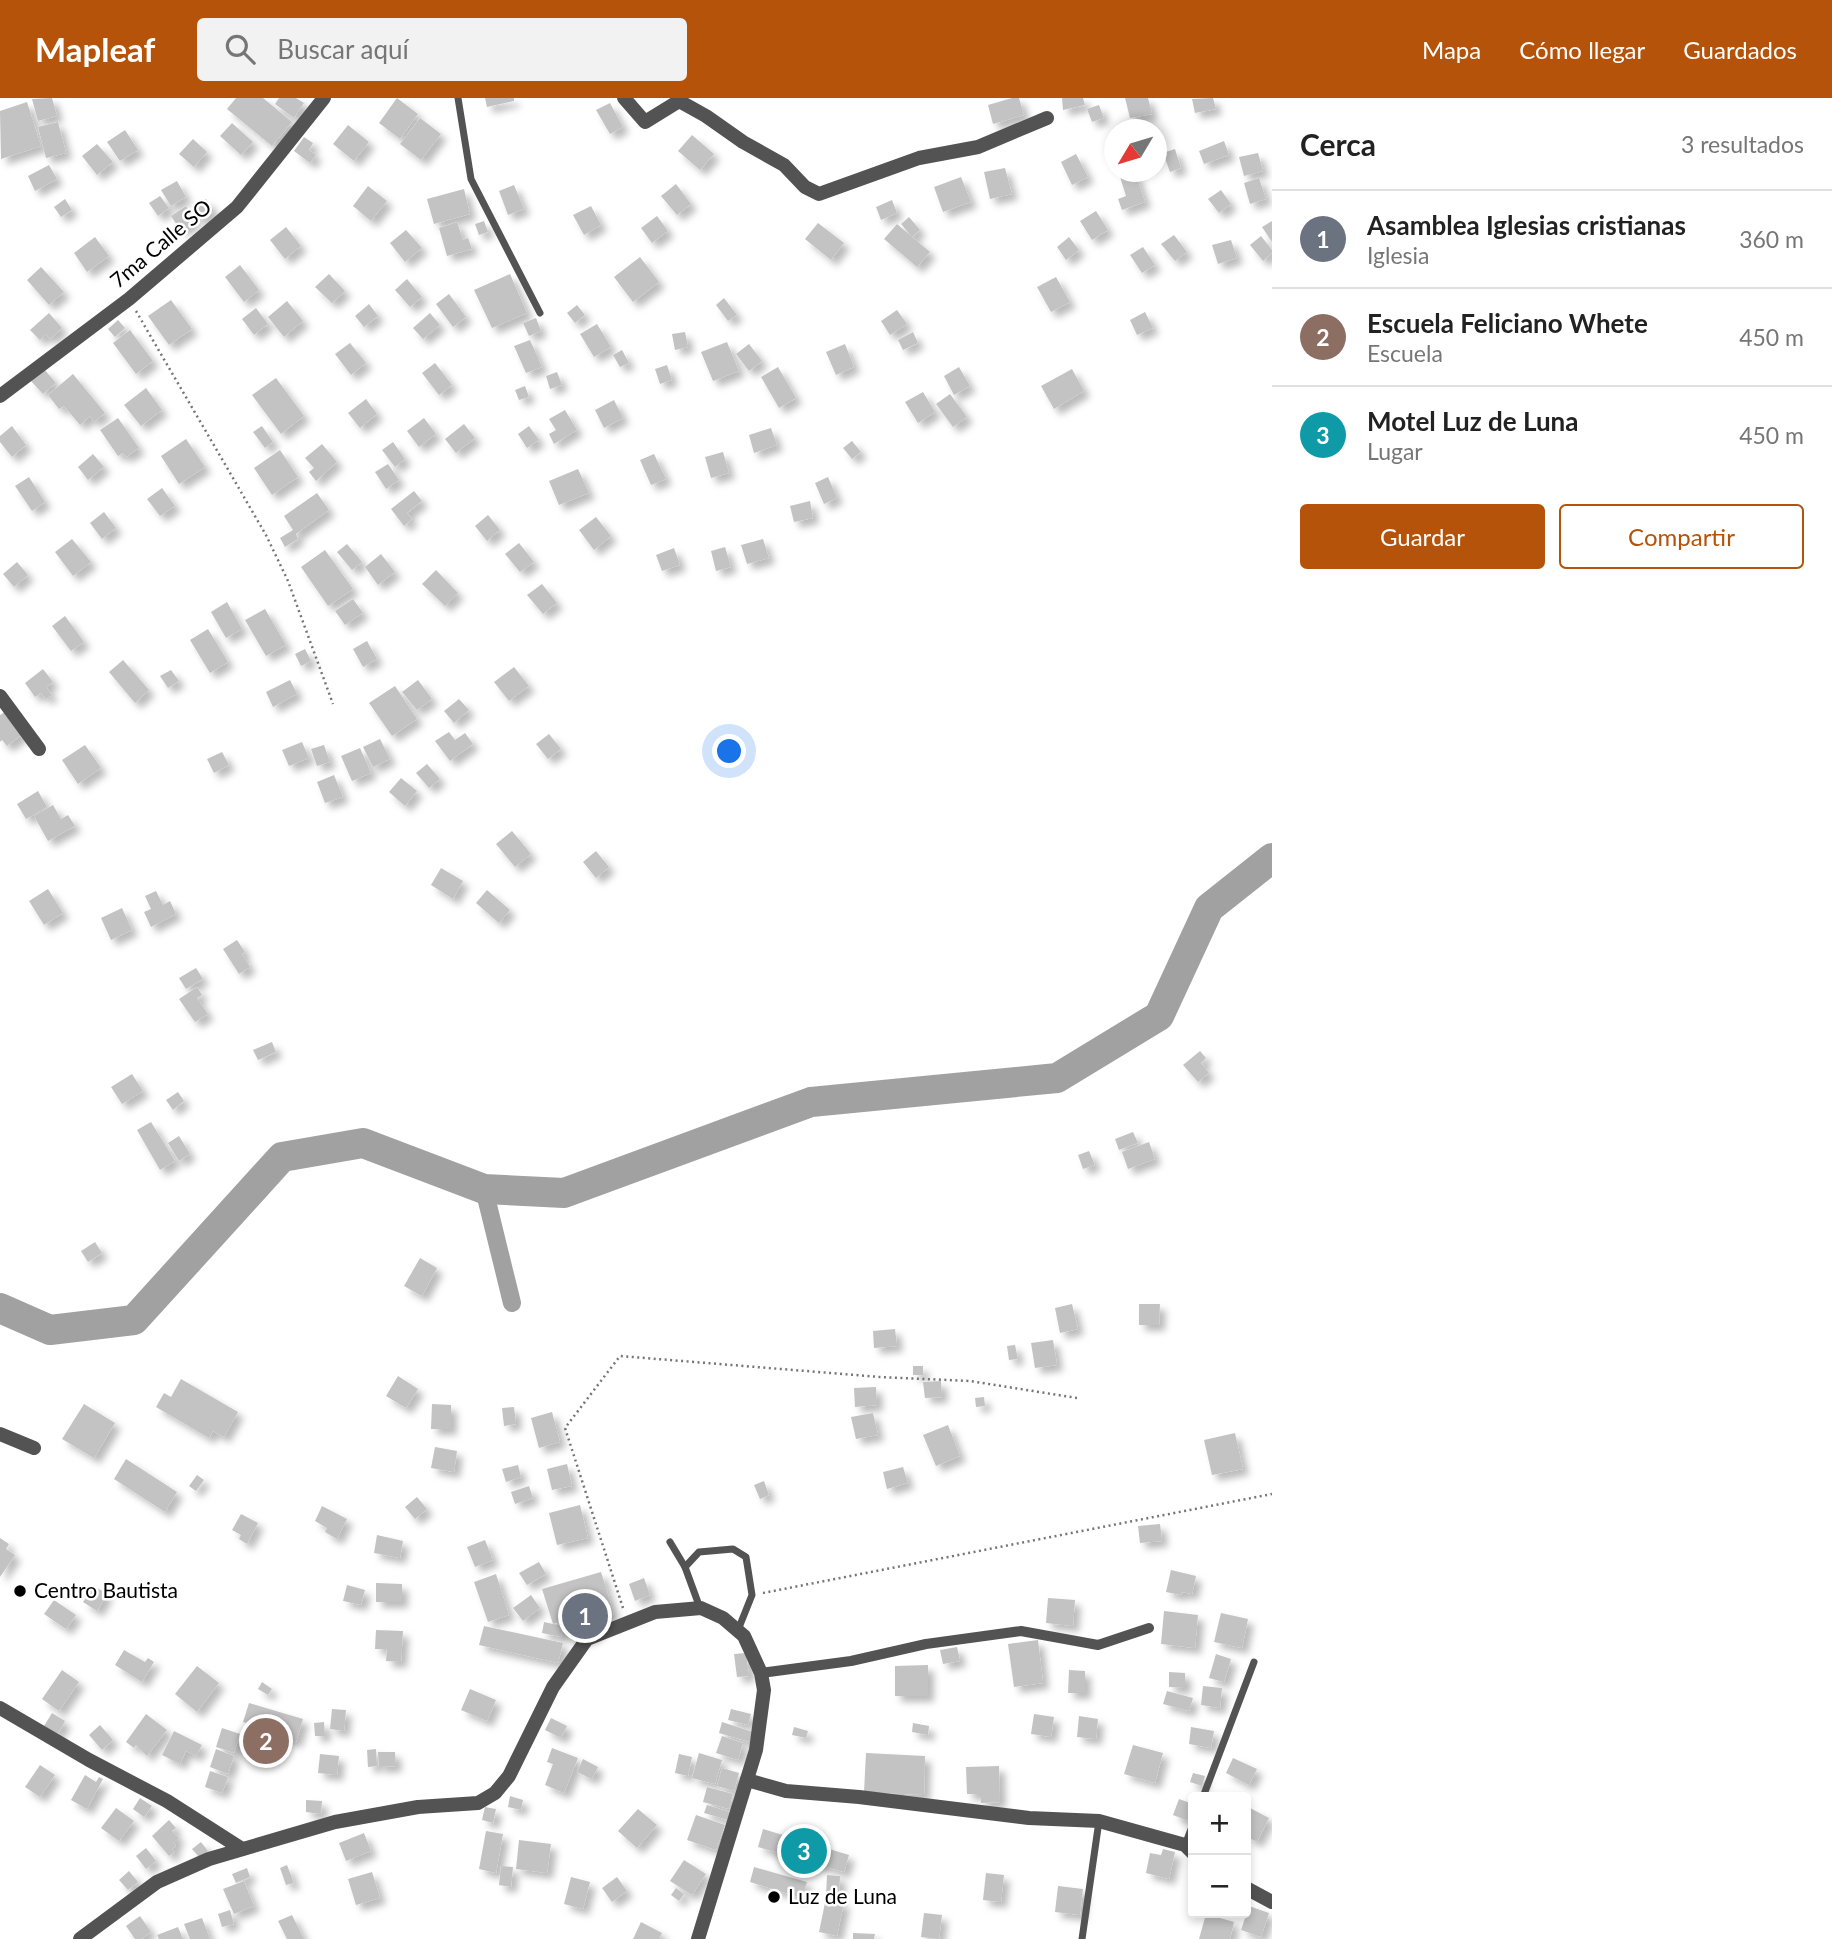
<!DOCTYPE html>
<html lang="es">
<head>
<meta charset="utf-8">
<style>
  body { margin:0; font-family:Lato,sans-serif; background:#f2f2f2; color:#222 }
  .controls { position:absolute; right:21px; bottom:21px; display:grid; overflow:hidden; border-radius:7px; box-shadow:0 4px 10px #0003 }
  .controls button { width:63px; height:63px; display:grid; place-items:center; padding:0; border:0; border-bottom:2px solid #e0e0e0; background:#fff; color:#222; font:35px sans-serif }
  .compass { position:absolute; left:1104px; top:21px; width:63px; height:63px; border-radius:50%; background:#fff; box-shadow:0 4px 10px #0003; rotate:232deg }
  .you { position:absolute; left:730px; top:654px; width:24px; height:24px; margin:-18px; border:5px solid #fff; border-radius:50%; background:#1a73e8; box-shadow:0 0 0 10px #1a73e833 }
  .badge { display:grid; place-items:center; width:46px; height:46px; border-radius:50%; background:#b45309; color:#fff; font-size:23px; font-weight:700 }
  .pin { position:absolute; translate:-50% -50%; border:4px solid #fff; box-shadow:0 2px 7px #0006 }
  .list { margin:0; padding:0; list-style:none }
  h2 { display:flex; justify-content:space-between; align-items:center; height:91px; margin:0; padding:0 28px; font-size:30px }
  h2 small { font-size:23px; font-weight:400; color:#767676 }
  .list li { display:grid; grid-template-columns:46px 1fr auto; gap:21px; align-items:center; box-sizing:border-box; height:98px; padding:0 28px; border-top:2px solid #e0e0e0 }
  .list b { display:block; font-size:26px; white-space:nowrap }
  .list p { margin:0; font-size:23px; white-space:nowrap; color:#767676 }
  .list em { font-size:23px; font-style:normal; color:#767676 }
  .actions { display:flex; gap:14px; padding:21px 28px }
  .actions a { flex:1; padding:16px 0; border:2px solid #b45309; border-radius:7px; text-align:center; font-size:24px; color:#b45309 }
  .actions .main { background:#b45309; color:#fff }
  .icon { flex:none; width:38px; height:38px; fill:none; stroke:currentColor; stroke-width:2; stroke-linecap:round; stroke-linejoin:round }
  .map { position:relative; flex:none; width:1272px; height:1841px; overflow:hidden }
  header { display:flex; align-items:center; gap:42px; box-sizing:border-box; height:98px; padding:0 35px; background:#b45309; color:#fff }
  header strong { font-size:33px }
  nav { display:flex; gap:38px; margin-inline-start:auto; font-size:24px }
  .search { width:490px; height:63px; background:#f2f2f2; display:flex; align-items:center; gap:18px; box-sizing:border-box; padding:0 24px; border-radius:7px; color:#767676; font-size:26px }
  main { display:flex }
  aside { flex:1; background:#fff }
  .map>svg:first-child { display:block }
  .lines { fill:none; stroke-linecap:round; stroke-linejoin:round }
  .canal { stroke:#a1a1a1; stroke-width:18 }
  .river { stroke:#a1a1a1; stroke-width:30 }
  .building { fill:#c3c3c3; filter:url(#shadow) }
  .path { stroke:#757575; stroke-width:2.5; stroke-dasharray:2 3.5; stroke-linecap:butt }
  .service { stroke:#535353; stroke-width:7 }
  .pedestrian { stroke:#535353; stroke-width:10 }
  .minor { stroke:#535353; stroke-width:14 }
  .poi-dot { fill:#000; stroke:#fff; stroke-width:2.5 }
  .labels { text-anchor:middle; stroke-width:5; stroke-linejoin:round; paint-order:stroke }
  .street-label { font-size:21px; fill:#000; stroke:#fff }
  .poi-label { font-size:21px; fill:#000; stroke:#fff; text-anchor:start }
</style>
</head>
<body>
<header>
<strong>Mapleaf</strong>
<div class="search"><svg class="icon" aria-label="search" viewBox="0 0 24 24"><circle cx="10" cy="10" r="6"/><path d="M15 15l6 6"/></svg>Buscar aquí</div>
<nav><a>Mapa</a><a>Cómo llegar</a><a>Guardados</a></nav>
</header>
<main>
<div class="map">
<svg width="1272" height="1841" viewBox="0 0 1272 1841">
  <defs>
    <filter id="shadow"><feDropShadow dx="6" dy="6" stdDeviation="3.5" flood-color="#0004"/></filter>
  </defs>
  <rect width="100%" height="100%" fill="#fff"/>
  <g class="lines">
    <path class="canal" d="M484 1091 512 1205"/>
    <path class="river" d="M0 1210 50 1232 134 1222 282 1059 363 1045 484 1091 564 1095 811 1004 1057 980 1159 918 1209 810 1272 760"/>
  </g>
  <g class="building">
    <path d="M52 0 57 18 38 23 32 1Z"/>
    <path d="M236 0H263L292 24 272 48 227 11Z"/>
    <path d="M279 0H296L304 5 294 20 275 6Z"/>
    <path d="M397 0 418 16 400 41 379 25Z"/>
    <path d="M485 0H514V3L487 9Z"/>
    <path d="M1012 0H1019L1024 17 993 26 988 7Z"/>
    <path d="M1062 0H1083L1085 7 1063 12Z"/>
    <path d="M1125 0H1148L1152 16 1130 20Z"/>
    <path d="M1213 0 1216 11 1195 15 1192 1Z"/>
    <path d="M27 4 41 48 1 61 0 13Z"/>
    <path d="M610 5 623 29 610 36 596 12Z"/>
    <path d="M1099 7 1104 20 1092 24 1087 11Z"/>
    <path d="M420 20 441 36 421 62 400 46Z"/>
    <path d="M58 24 66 55 46 60 38 29Z"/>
    <path d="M232 25 253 44 241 57 220 38Z"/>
    <path d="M348 27 369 44 354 63 333 46Z"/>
    <path d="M125 32 138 52 120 63 107 44Z"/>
    <path d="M692 37 714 56 700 72 678 53Z"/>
    <path d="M304 39 313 45 309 52 316 57 310 65 294 53Z"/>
    <path d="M193 41 207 54 194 69 179 56Z"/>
    <path d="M1224 43 1229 57 1204 66 1199 53Z"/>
    <path d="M97 46 113 64 97 77 82 58Z"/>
    <path d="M1175 51 1181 70 1170 74 1163 55Z"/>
    <path d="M1258 55 1263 73 1244 78 1239 59Z"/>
    <path d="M1076 56 1088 79 1072 87 1061 64Z"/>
    <path d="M49 67 57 81 35 93 28 78Z"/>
    <path d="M1005 70 1012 96 990 101 984 74Z"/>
    <path d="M1135 74 1145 104 1122 112 1118 101 1126 98 1120 79Z"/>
    <path d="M961 79 971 104 943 114 934 89Z"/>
    <path d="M1259 80 1266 101 1250 106 1244 85Z"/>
    <path d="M177 83 186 99 171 108 161 92Z"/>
    <path d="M676 86 691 106 677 117 661 98Z"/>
    <path d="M514 87 524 111 508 117 499 93Z"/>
    <path d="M368 88 387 103 371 123 353 108Z"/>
    <path d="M464 91 470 116 434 126 427 101Z"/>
    <path d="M1221 92 1231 106 1219 115 1208 101Z"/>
    <path d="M160 98 169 110 158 118 149 105Z"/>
    <path d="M65 101 72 112 61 119 54 109Z"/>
    <path d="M206 101 214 113 200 123 192 110Z"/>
    <path d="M892 102 897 115 881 122 876 109Z"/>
    <path d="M186 108 196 123 181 133 171 118Z"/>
    <path d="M591 108 601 127 584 137 573 117Z"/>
    <path d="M1096 113 1108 132 1092 142 1080 123Z"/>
    <path d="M657 118 668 133 652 145 641 130Z"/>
    <path d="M909 119 920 132 912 139 901 126Z"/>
    <path d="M484 123 488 134 479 137 475 126Z"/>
    <path d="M1272 123V144L1262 129Z"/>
    <path d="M457 124 463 142 468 140 472 151 447 158 439 130Z"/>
    <path d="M818 125 844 145 831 162 805 141Z"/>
    <path d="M897 126 930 154 917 169 884 141Z"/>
    <path d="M286 129 301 148 285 161 270 142Z"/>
    <path d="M406 132 422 150 405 164 390 145Z"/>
    <path d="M1174 137 1187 154 1175 163 1161 146Z"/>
    <path d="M1261 138 1272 152V155L1263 163 1250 147Z"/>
    <path d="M95 139 109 158 87 174 74 155Z"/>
    <path d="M1069 139 1079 152 1066 162 1057 149Z"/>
    <path d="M1231 142 1237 160 1218 166 1212 147Z"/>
    <path d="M1143 149 1155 167 1142 175 1130 157Z"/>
    <path d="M640 159 659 184 633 204 614 179Z"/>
    <path d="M240 167 259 192 244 204 225 179Z"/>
    <path d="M41 169 64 194 49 207 27 182Z"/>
    <path d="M329 176 345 193 332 205 315 189Z"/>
    <path d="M510 176 527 215 492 230 474 192Z"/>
    <path d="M1056 179 1070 204 1051 214 1037 189Z"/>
    <path d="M407 181 422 199 410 209 395 192Z"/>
    <path d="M449 196 466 219 453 229 436 206Z"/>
    <path d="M724 200 737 217 728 223 716 207Z"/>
    <path d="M171 202 192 231 169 247 148 218Z"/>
    <path d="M287 203 303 223 284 239 268 219Z"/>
    <path d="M369 206 378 218 364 229 355 218Z"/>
    <path d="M577 207 585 217 575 225 567 215Z"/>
    <path d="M256 210 268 226 254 237 242 221Z"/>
    <path d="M897 212 907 226 890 237 881 223Z"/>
    <path d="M1145 214 1153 230 1137 237 1130 222Z"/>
    <path d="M49 215 62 230 50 241 46 236 40 242 30 232Z"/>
    <path d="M430 215 440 227 423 241 413 230Z"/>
    <path d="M536 220 541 233 529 238 523 225Z"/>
    <path d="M118 222 125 230 115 239 108 231Z"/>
    <path d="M597 226 611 249 594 259 580 236Z"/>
    <path d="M130 232 153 263 136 276 113 245Z"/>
    <path d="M685 234 688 249 675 252 672 236Z"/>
    <path d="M913 234 918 245 903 252 898 242Z"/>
    <path d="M530 242 542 269 526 275 514 248Z"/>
    <path d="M727 244 739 273 713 283 701 254Z"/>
    <path d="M350 245 366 265 351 277 335 256Z"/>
    <path d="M749 246 762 263 749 273 736 256Z"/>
    <path d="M845 246 854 269 836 277 826 254Z"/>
    <path d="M622 252 629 265 620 269 613 257Z"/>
    <path d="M435 265 452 287 439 297 422 275Z"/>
    <path d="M667 267 672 282 660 286 655 271Z"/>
    <path d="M778 269 796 300 779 310 761 279Z"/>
    <path d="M959 269 970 288 954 297 944 278Z"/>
    <path d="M44 271 56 285 43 296 30 282Z"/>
    <path d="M1072 271 1084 293 1054 311 1041 288Z"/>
    <path d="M557 274 562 287 550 291 546 278Z"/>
    <path d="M73 276 105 315 94 324 90 318 80 327 64 308 59 311 48 297Z"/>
    <path d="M276 280 304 318 281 336 252 297Z"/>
    <path d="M525 288 529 299 519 302 515 292Z"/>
    <path d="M146 290 162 312 141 328 124 307Z"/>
    <path d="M923 294 935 314 918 325 905 304Z"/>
    <path d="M950 296 967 319 953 329 936 306Z"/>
    <path d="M366 301 377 316 360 330 348 315Z"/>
    <path d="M614 302 623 320 604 330 595 312Z"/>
    <path d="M565 312 577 332 554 346 549 336 556 332 549 321Z"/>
    <path d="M118 320 139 350 126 359 123 355 118 358 100 332Z"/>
    <path d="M424 320 436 336 419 349 407 333Z"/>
    <path d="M464 326 475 340 456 355 445 341Z"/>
    <path d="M12 328 26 347 12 359 0 344V338Z"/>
    <path d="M262 328 273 344 265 350 253 334Z"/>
    <path d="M529 328 539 342 527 350 518 336Z"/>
    <path d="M771 330 777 347 754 355 749 337Z"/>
    <path d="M186 341 205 369 179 386 161 358Z"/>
    <path d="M852 343 861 354 852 361 843 350Z"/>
    <path d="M393 344 405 361 395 369 382 352Z"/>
    <path d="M322 346 337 364 316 383 309 374 314 370 305 360Z"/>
    <path d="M280 352 298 379 272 397 254 370Z"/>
    <path d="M723 354 729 375 711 380 705 359Z"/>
    <path d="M93 356 104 369 88 382 78 369Z"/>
    <path d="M654 356 666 381 651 387 640 362Z"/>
    <path d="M388 366 399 382 386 391 375 374Z"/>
    <path d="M578 371 589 395 559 407 549 383Z"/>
    <path d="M29 379 45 404 32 413 15 388Z"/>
    <path d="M828 379 837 400 824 406 815 385Z"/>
    <path d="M162 390 175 408 160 418 147 401Z"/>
    <path d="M414 393 422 403 407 415 412 421 404 428 391 411Z"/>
    <path d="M317 395 329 412 296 436 298 441 285 449 280 440 293 432 284 418Z"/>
    <path d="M810 403 813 420 794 424 790 408Z"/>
    <path d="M104 414 116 430 102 441 90 425Z"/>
    <path d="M488 417 500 432 487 443 475 428Z"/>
    <path d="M596 419 611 438 594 452 579 432Z"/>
    <path d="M72 441 91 464 73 478 55 454Z"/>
    <path d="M763 441 769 460 747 466 741 447Z"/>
    <path d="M519 445 534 464 520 474 505 456Z"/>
    <path d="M347 446 362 464 352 472 337 454Z"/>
    <path d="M725 449 731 469 716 473 711 453Z"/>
    <path d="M674 450 680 467 662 473 656 457Z"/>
    <path d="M325 452 353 491 328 508 301 469Z"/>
    <path d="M381 456 395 474 378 487 365 469Z"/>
    <path d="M17 464 28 477 14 489 3 476Z"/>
    <path d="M436 472 458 495 445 508 422 486Z"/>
    <path d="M542 486 557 505 543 516 527 497Z"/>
    <path d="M353 501 363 515 345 527 335 513Z"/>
    <path d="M227 504 242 531 226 540 211 514Z"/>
    <path d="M265 511 286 547 266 558 245 522Z"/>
    <path d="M65 518 84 544 71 553 52 528Z"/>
    <path d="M208 531 228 564 210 575 190 542Z"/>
    <path d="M367 543 377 561 363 569 353 551Z"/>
    <path d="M305 551 311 563 301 568 295 556Z"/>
    <path d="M123 562 149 592 135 605 109 574Z"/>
    <path d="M514 569 529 588 509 603 494 584Z"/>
    <path d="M43 571 53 584 46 589 52 597 46 601 41 595 35 599 25 585Z"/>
    <path d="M171 572 179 583 168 590 160 578Z"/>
    <path d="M290 582 297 596 273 609 266 594Z"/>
    <path d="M418 582 432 601 417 612 402 594Z"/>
    <path d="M395 588 417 621 392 638 369 605Z"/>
    <path d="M459 601 469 612 454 625 444 613Z"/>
    <path d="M5 614 23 636 7 648 2 642 0 644V617Z"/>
    <path d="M449 634 455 642 465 635 473 646 450 663 435 643Z"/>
    <path d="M549 636 561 651 548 661 536 646Z"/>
    <path d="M380 641 390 661 373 669 363 649Z"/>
    <path d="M302 644 309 660 289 668 282 652Z"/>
    <path d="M85 647 101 670 78 686 62 662Z"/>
    <path d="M324 647 330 664 317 668 311 651Z"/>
    <path d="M360 650 371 675 352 683 341 658Z"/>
    <path d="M222 654 229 667 214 675 207 661Z"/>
    <path d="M427 666 440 681 429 690 416 675Z"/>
    <path d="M334 677 343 699 325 705 317 684Z"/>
    <path d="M401 680 417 693 405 708 389 694Z"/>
    <path d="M38 693 47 709 26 721 17 706Z"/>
    <path d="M53 707 61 721 68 717 75 728 48 743 34 718Z"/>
    <path d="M512 733 531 756 515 769 496 746Z"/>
    <path d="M596 753 609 769 596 780 583 764Z"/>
    <path d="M441 770 463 783 453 801 431 787Z"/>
    <path d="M48 791 63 815 44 827 29 803Z"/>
    <path d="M487 792 510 812 499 825 476 805Z"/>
    <path d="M156 793 163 807 170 803 176 816 151 829 144 814 151 811 145 798Z"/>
    <path d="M122 810 132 832 111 842 101 820Z"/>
    <path d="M237 842 245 854 242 856 250 869 239 876 223 851Z"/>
    <path d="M196 870 203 881 186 891 179 880Z"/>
    <path d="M197 889 202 897 197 900 208 916 195 924 179 901Z"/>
    <path d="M272 944 276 954 258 962 253 952Z"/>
    <path d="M1200 953 1206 960 1201 965 1209 975 1198 984 1183 967Z"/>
    <path d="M132 976 143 993 122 1006 111 989Z"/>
    <path d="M178 994 184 1003 173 1012 166 1002Z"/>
    <path d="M151 1024 175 1063 160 1072 137 1032Z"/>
    <path d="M1133 1034 1138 1045 1119 1052 1115 1041Z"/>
    <path d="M179 1038 190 1056 179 1063 168 1045Z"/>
    <path d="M1149 1044 1155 1061 1128 1071 1122 1054Z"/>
    <path d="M1089 1053 1095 1067 1083 1071 1078 1057Z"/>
    <path d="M95 1144 102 1155 88 1164 81 1153Z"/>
    <path d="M420 1160 437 1170 422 1198 404 1188Z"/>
    <path d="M1072 1206 1078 1231 1060 1235 1055 1210Z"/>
    <path d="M1139 1206H1160L1159 1227H1139Z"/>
    <path d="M895 1231 897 1248 874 1250 873 1233Z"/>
    <path d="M1053 1242 1057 1267 1035 1270 1031 1245Z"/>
    <path d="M1015 1247 1018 1261 1009 1262 1007 1248Z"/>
    <rect x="913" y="1268" width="10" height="9"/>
    <path d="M398 1278 418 1291 406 1310 386 1298Z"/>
    <path d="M181 1281 238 1314 224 1339 213 1333 209 1340 156 1309 164 1295 171 1299Z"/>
    <path d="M941 1283 942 1299 925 1300 923 1284Z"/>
    <path d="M876 1289 877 1307 855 1309 854 1290Z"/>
    <path d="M984 1299 985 1308 976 1309 975 1300Z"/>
    <path d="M84 1306 115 1325 94 1360 62 1341Z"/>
    <path d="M432 1306 451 1307V1331H431Z"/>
    <path d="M514 1309 516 1326 504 1328 502 1310Z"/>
    <path d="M552 1314 560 1344 539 1350 531 1320Z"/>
    <path d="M873 1315 878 1337 856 1341 851 1319Z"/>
    <path d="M948 1327 960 1358 936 1368 923 1337Z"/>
    <path d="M1235 1335 1243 1371 1212 1377 1204 1342Z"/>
    <path d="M435 1349 457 1353 454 1374 431 1370Z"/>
    <path d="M126 1361 177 1394 165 1414 114 1381Z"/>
    <path d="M567 1366 572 1388 552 1392 547 1371Z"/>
    <path d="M518 1367 521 1379 506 1384 502 1371Z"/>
    <path d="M903 1369 908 1385 887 1391 883 1374Z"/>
    <path d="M197 1377 204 1382 196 1393 189 1388Z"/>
    <path d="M764 1383 769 1397 760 1401 754 1387Z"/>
    <path d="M529 1388 533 1400 515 1406 511 1394Z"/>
    <path d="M417 1399 427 1411 415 1421 405 1409Z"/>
    <path d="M580 1407 588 1440 557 1447 549 1415Z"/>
    <path d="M322 1408 347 1421 337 1441 325 1434 327 1430 315 1423Z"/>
    <path d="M241 1416 258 1425 247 1446 239 1441 241 1437 232 1432Z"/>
    <path d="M1160 1426 1162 1443 1140 1445 1138 1428Z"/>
    <path d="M377 1437 403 1443 400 1460 374 1455Z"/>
    <path d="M0 1440 9 1446 6 1451 15 1457 0 1479Z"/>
    <path d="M485 1442 493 1462 475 1469 467 1449Z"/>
    <path d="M539 1464 546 1476 527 1487 519 1475Z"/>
    <path d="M1171 1472 1196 1478 1192 1496 1182 1494 1181 1497 1166 1494Z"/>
    <path d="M601 1474 614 1516 600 1520 597 1512 553 1526 563 1527 561 1539 542 1535 544 1524 553 1526 542 1491Z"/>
    <path d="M496 1476 509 1517 488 1524 474 1484Z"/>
    <path d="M644 1480 650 1497 635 1503 629 1486Z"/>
    <path d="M376 1485 402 1486V1504H376Z"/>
    <path d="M347 1487 365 1492 361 1507 343 1503Z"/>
    <path d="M94 1488 107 1496 97 1513 83 1504Z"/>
    <path d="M531 1497 540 1510 523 1523 513 1510Z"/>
    <path d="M1048 1500 1075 1502 1073 1528 1046 1525Z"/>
    <path d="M54 1502 76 1517 66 1531 44 1516Z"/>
    <path d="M1164 1513 1198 1517 1195 1550 1161 1546Z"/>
    <path d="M1221 1515 1248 1521 1242 1550 1214 1544Z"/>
    <path d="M484 1528 563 1545 558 1565 479 1547Z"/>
    <path d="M376 1532 403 1533 401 1564 386 1563 387 1551H375Z"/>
    <path d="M1038 1542 1043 1585 1014 1589 1008 1546Z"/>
    <path d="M957 1549 960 1563 943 1566 940 1552Z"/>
    <path d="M124 1552 145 1564 148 1560 154 1564 142 1584 115 1567Z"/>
    <path d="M746 1555 749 1578 737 1579 734 1556Z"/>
    <path d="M1216 1556 1231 1561 1224 1584 1209 1580Z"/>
    <path d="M928 1567V1598H895V1568Z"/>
    <path d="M197 1568 219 1585 197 1614 175 1596Z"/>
    <path d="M62 1572 79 1584 59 1613 42 1601Z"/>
    <path d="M1069 1572 1085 1573V1595H1068Z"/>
    <path d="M1169 1574 1185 1575V1590L1169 1589Z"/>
    <path d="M262 1584 272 1591 268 1597 258 1591Z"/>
    <path d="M1203 1588 1222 1590 1220 1610 1201 1607Z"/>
    <path d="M470 1591 496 1602 487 1623 461 1612Z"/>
    <path d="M1167 1593 1193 1600 1189 1613 1163 1606Z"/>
    <path d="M249 1605 303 1621 296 1644 261 1633 262 1630 243 1624Z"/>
    <path d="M332 1611 346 1612 344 1633 330 1631Z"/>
    <path d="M731 1611 751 1616 748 1627 728 1622Z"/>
    <path d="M52 1615 65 1623 58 1636 44 1628Z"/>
    <path d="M146 1616 167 1632 147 1658 136 1647 134 1650 126 1644Z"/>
    <path d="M1034 1616 1054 1619 1051 1639 1031 1636Z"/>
    <path d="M1079 1618 1098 1621 1096 1641 1077 1639Z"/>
    <path d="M551 1620 567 1628 561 1640 545 1632Z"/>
    <path d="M324 1624 325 1638H315L314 1625Z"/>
    <path d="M722 1624 753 1634 750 1644 719 1635Z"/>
    <path d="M913 1625 929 1628 928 1637 912 1634Z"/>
    <path d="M100 1627 113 1642 102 1652 89 1637Z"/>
    <path d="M794 1629 808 1633 806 1640 792 1637Z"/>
    <path d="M1191 1629 1214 1633 1211 1650 1189 1646Z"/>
    <path d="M222 1630 240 1636 234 1655 216 1649Z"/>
    <path d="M174 1633 202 1647 196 1658 186 1653 180 1666 162 1657Z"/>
    <path d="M722 1638 743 1645 738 1662 716 1655Z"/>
    <path d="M1133 1647 1163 1655 1155 1685 1124 1676Z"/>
    <path d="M552 1650 578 1660 564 1695 545 1687 553 1666 547 1664Z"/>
    <path d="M216 1651 234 1658 228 1676 210 1669Z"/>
    <path d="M376 1651 377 1668 368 1669 367 1652Z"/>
    <path d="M378 1654H395L396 1668 379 1669Z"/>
    <path d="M699 1655 722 1662 715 1686 692 1680Z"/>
    <path d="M866 1655 925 1658 924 1697 864 1694Z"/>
    <path d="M320 1656 339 1658 337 1677 318 1675Z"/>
    <path d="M679 1656 692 1659 688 1678 675 1675Z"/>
    <path d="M1233 1660 1257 1671 1249 1687 1226 1675Z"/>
    <path d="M583 1661 598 1669 592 1681 577 1674Z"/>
    <path d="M40 1667 55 1677 40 1699 25 1689Z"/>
    <path d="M999 1668 1000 1704 981 1705V1696H967L966 1669Z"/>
    <path d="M722 1670 739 1675 734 1693 717 1688Z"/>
    <path d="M210 1673 228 1679 222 1695 205 1689Z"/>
    <path d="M1193 1675 1205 1678 1202 1688 1190 1684Z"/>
    <path d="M85 1677 96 1684 99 1679 103 1681 87 1711 71 1702Z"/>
    <path d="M707 1689 733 1696 729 1711 703 1704Z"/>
    <path d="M510 1698 523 1702 521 1712 508 1709Z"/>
    <path d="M140 1700 152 1708 144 1719 133 1711Z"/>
    <path d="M1179 1701 1193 1706 1191 1724 1173 1717Z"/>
    <path d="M306 1702 322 1703 321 1716 306 1714Z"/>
    <path d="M707 1707 730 1714 728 1722 704 1715Z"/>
    <path d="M485 1709 496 1711 493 1725 482 1722Z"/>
    <path d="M116 1710 134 1723 119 1743 101 1730Z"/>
    <path d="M1250 1710 1269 1720 1257 1744 1246 1738V1718Z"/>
    <path d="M638 1711 657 1727 637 1750 618 1733Z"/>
    <path d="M696 1717 725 1727 716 1752 687 1742Z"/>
    <path d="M169 1722 176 1730 172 1733 179 1740 174 1745 176 1748 172 1751 175 1754 169 1758 152 1738Z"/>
    <path d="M763 1731 849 1757 844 1774 758 1749Z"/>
    <path d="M486 1733 503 1736 496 1775 479 1771Z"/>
    <path d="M364 1735 371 1753 346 1763 339 1745Z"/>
    <path d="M519 1742 551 1746 547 1775 516 1771Z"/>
    <path d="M201 1744 208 1753 200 1760 192 1751Z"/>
    <path d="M146 1750 156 1763 146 1771 136 1758Z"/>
    <path d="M1163 1751 1175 1754 1169 1781 1146 1775 1150 1755 1161 1757Z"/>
    <path d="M684 1762 706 1776 692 1797 670 1783Z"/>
    <path d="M287 1767 294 1785 286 1787 280 1770Z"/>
    <path d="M501 1768 513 1769 511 1789 499 1787Z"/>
    <path d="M754 1769 807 1784 802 1800 750 1784Z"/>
    <path d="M247 1770 250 1779 236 1785 232 1776Z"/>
    <path d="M129 1773 138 1784 128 1792 119 1782Z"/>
    <path d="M372 1774 380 1800 356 1807 348 1781Z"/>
    <path d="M986 1775 1004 1777 1001 1804 983 1802Z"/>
    <path d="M827 1777 840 1778 839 1799 826 1798Z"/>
    <path d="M571 1779 590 1784 583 1811 564 1806Z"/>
    <path d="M617 1779 627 1793 612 1804 602 1790Z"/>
    <path d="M244 1783 254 1808 234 1816 223 1791Z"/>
    <path d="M1058 1788 1083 1791 1080 1817 1055 1814Z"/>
    <path d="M676 1790 684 1796 679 1803 671 1797Z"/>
    <path d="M826 1800 844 1804 837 1838 819 1834Z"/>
    <path d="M1249 1808 1269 1815 1261 1839 1241 1832Z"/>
    <path d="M230 1812 234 1826 222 1829 218 1816Z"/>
    <path d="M924 1815 942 1817 939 1841 921 1839Z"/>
    <path d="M1206 1816 1234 1824 1230 1841H1199Z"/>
    <path d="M292 1817 304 1841H287L278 1823Z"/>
    <path d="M140 1818 151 1834 141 1841H135L126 1828Z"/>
    <path d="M202 1820 210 1841H190L184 1826Z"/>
    <path d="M641 1824 662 1835 659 1841H633Z"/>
    <path d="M178 1829 183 1841H159L157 1837Z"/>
    <path d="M853 1835 875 1836 874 1841H853Z"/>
  </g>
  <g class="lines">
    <g class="path">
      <path d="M136 213 266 437 288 483 333 606"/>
      <path d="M763 1495 1272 1396"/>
      <path d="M623 1510 565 1330 620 1258 880 1279 970 1283 1077 1300"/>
    </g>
    <g class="service">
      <path d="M458 0 471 81 540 215"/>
      <path d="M670 1444 685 1469 700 1510"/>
      <path d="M685 1469 699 1454 733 1451 746 1459 752 1497 738 1532"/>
      <path d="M1203 1699 1254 1564"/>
      <path d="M1185 1747 1193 1726"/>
      <path d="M1082 1841 1099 1723"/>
    </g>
    <path class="pedestrian" d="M761 1575 851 1563 926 1546 1021 1533 1098 1547 1149 1530"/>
    <g class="minor">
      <path d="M624 0 645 24 679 3 706 18 743 44 784 67 805 89 819 96 919 60 978 49 1047 20"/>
      <path d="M0 298 129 201 237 109 324 0"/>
      <path d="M0 598 39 651"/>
      <path d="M0 1336 34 1350"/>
      <path d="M0 1610 89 1662 167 1703 242 1751"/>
      <path d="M747 1682 786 1693 859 1699 1029 1720 1099 1723 1185 1747 1193 1755"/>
      <path d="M1246 1790 1272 1804"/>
      <path d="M80 1841 157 1784 209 1761 335 1724 418 1709 478 1705 495 1695 509 1678 553 1589 587 1541 655 1514 701 1510 723 1520 744 1538 761 1575 764 1592 756 1652 698 1841"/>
    </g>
  </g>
  <g class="poi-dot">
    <circle cx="20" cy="1493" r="7"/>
    <circle cx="774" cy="1799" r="7"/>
  </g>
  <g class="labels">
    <g class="street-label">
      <text transform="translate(161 146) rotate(-40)" y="7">7ma Calle SO</text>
    </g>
    <g class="poi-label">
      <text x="34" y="1500">Centro Bautista</text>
      <text x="788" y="1806">Luz de Luna</text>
    </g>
  </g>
</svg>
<div class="controls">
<button>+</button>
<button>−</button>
</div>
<svg class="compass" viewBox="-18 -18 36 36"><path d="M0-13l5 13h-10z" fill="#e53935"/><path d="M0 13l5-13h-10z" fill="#767676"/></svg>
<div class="you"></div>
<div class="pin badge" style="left:585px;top:1518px;background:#6b7280">1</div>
<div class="pin badge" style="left:266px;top:1643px;background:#8d6e63">2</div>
<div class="pin badge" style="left:804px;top:1753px;background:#0f9aa8">3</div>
</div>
<aside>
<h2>Cerca<small>3 resultados</small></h2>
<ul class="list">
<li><span class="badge" style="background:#6b7280">1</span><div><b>Asamblea Iglesias cristianas</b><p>Iglesia</p></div><em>360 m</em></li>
<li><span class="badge" style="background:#8d6e63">2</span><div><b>Escuela Feliciano Whete</b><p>Escuela</p></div><em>450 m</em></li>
<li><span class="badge" style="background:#0f9aa8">3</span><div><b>Motel Luz de Luna</b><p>Lugar</p></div><em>450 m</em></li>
</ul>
<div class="actions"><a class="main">Guardar</a><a>Compartir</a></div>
</aside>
</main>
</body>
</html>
